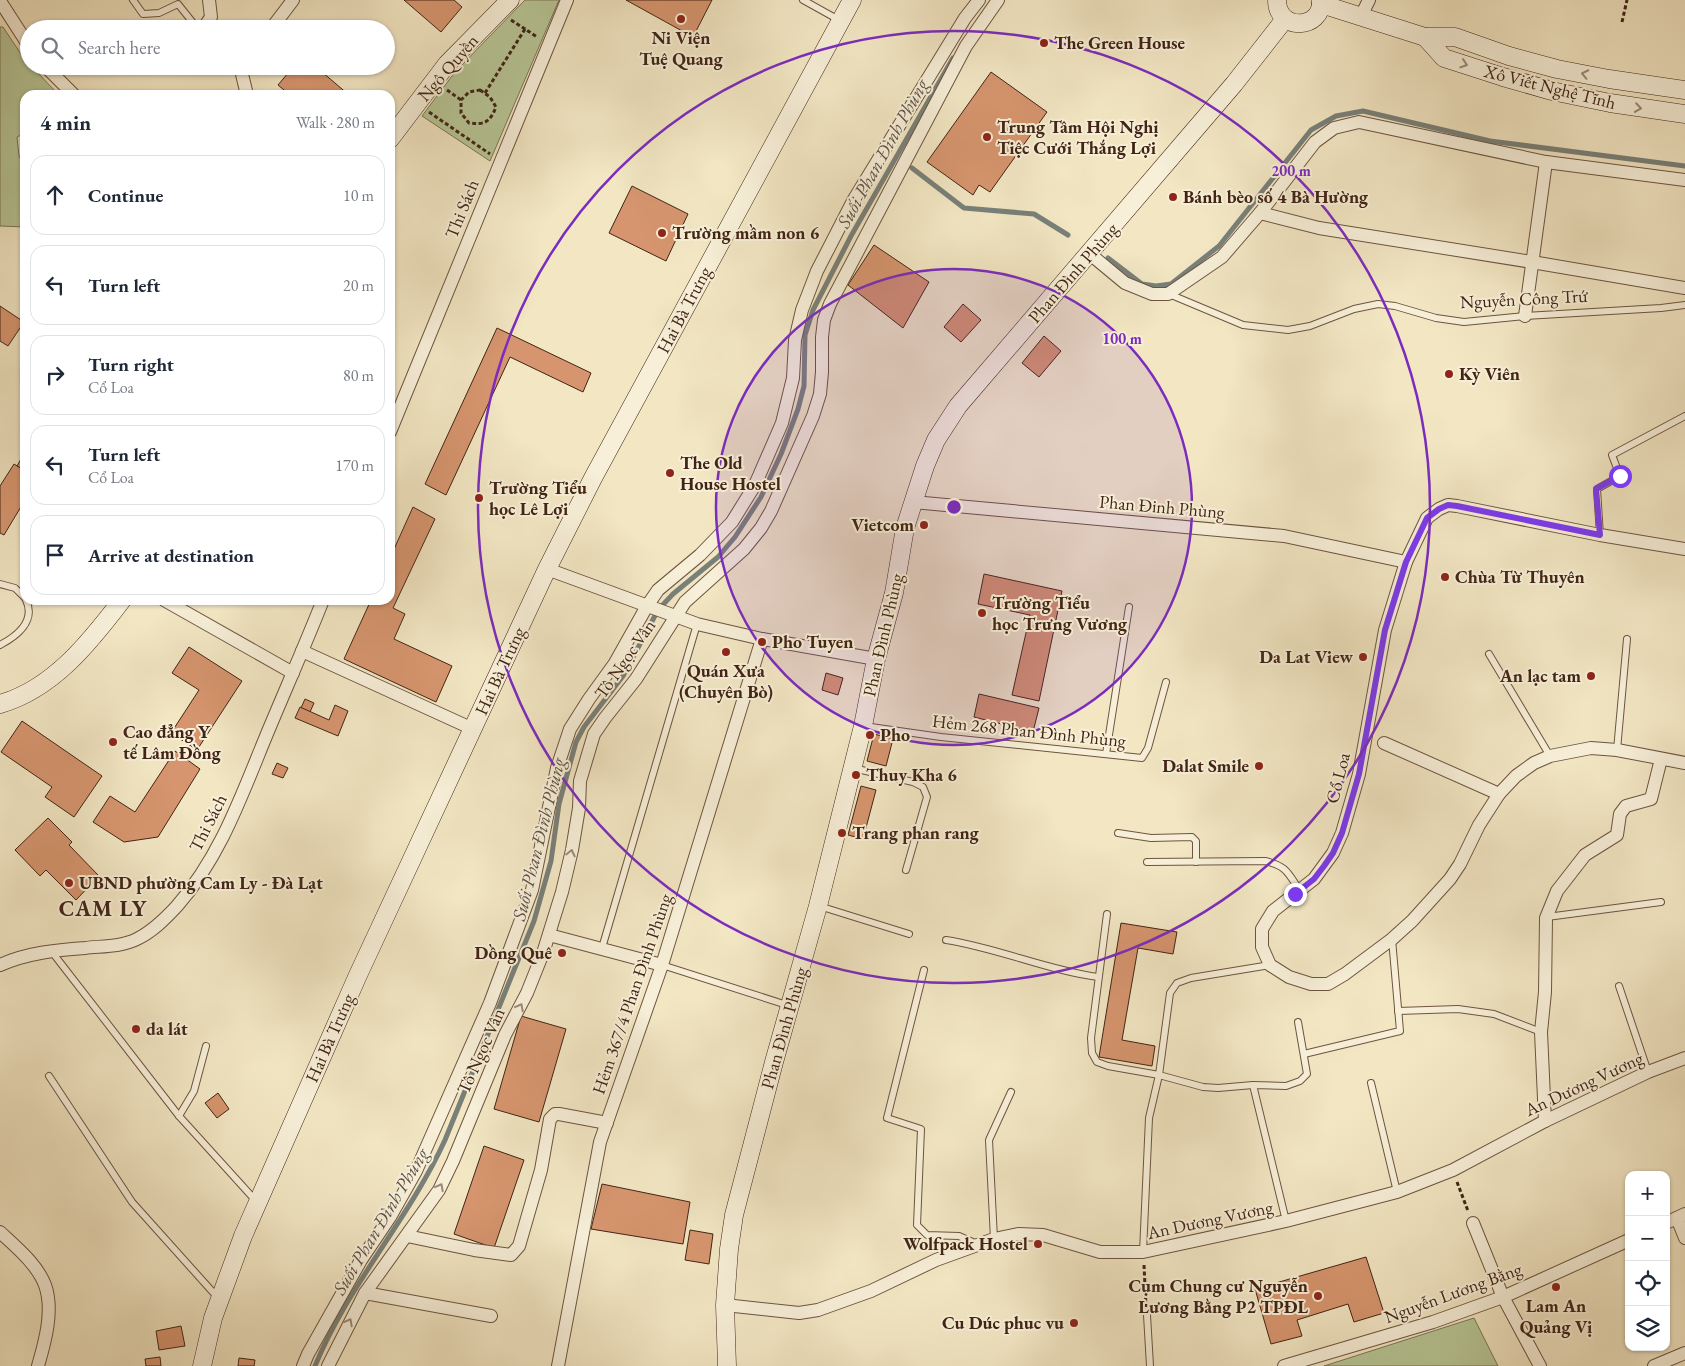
<!DOCTYPE html>
<html lang="en">
<head>
<meta charset="utf-8">
<style>
  body { margin:0; font-family:"EB Garamond",serif; background:#f2f2f3; color:#1f2937 }
  .controls { position:absolute; right:15px; bottom:15px; display:grid; overflow:hidden; border-radius:10px; box-shadow:0 1px 4px #0004 }
  .controls button { width:45px; height:45px; display:grid; place-items:center; padding:0; border:0; border-bottom:1px solid #e0e1e3; background:#fff; color:#1f2937; font:25px sans-serif }
  .stop { position:absolute; width:15px; height:15px; margin:-11px; border:4px solid #7c3aed; border-radius:50%; background:#fff }
  .stop.end { background:#7c3aed; border-color:#fff; box-shadow:0 1px 5px #0008 }
  .list { margin:0; padding:0; list-style:none }
  h2 { display:flex; justify-content:space-between; align-items:center; height:65px; margin:0; padding:0 20px; font-size:21px }
  h2 small { font-size:16px; font-weight:400; color:#747a83 }
  .list li { display:grid; grid-template-columns:32px 1fr auto; gap:15px; align-items:center; box-sizing:border-box; height:80px; margin:0 10px 10px; padding:0 10px; border:1px solid #e0e1e3; border-radius:15px }
  .list b { display:block; font-size:19px; white-space:nowrap }
  .list p { margin:0; font-size:16px; white-space:nowrap; color:#747a83 }
  .list em { font-size:16px; font-style:normal; color:#747a83 }
  .icon { flex:none; width:28px; height:28px; fill:none; stroke:currentColor; stroke-width:2; stroke-linecap:round; stroke-linejoin:round }
  .map { position:relative; flex:none; width:1685px; height:1366px; overflow:hidden }
  .search { position:absolute; background:#fff; box-shadow:0 1px 4px #0004; left:20px; top:20px; width:375px; height:55px; display:flex; align-items:center; gap:12px; box-sizing:border-box; padding:0 18px; border-radius:28px; color:#747a83; font-size:19px }
  .panel { position:absolute; background:#fff; box-shadow:0 1px 4px #0004; left:20px; top:90px; width:375px; height:515px; border-radius:15px }
  .map>svg:first-child { display:block }
  .green { fill:#b7c696; stroke:#7c7556 }
  .lines { fill:none; stroke-linecap:round; stroke-linejoin:round }
  .stream { stroke:#798079; stroke-width:5 }
  .building { fill:#d6956e; stroke:#412415 }
  .lane-casing { stroke:#6d5440; stroke-width:8 }
  .street-casing { stroke:#6d5440; stroke-width:14 }
  .secondary-casing { stroke:#412415; stroke-width:19 }
  .path { stroke:#412415; stroke-width:3; stroke-dasharray:4 2.5; stroke-linecap:butt }
  .lane { stroke:#f7efd8; stroke-width:6 }
  .street { stroke:#f7efd8; stroke-width:12 }
  .secondary { stroke:#f7efd8; stroke-width:18 }
  .oneway { stroke:#9c8a76 }
  .route { stroke:#7c3aed; stroke-width:6 }
  .ring { fill:none; stroke:#7b2cbf; stroke-width:2.5 }
  .poi-dot { fill:#8f2418; stroke:#f7efd8; stroke-width:2 }
  .labels { text-anchor:middle; stroke-width:4; stroke-linejoin:round; paint-order:stroke }
  .poi-label { font-size:18px; font-weight:bold; fill:#412415; stroke:#f7efd8; text-anchor:start }
  .street-label { font-size:18px; fill:#412415; stroke:#f7efd8 }
  .water-label { font-size:19px; font-style:italic; fill:#5d5247; stroke:#f7efd8 }
  .district-label { font-size:22px; font-weight:bold; letter-spacing:1px; fill:#412415; stroke:#f7efd8 }
  .centre { fill:#7b2cbf; stroke:#f7efd8; stroke-width:2.5 }
  .ring-label { font-size:15px; text-anchor:middle; font-weight:bold; fill:#7b2cbf; stroke:#f7efd8; stroke-width:4; stroke-linejoin:round; paint-order:stroke }
</style>
</head>
<body>
<div class="map">
<svg width="1685" height="1366" viewBox="0 0 1685 1366">
  <rect width="100%" height="100%" fill="#f2e6c3"/>
  <filter id="stains"><feTurbulence type="fractalNoise" baseFrequency=".004" numOctaves="4"/><feColorMatrix values="0 0 0 0 .2 0 0 0 0 .09 0 0 0 0 .02 0 0 0 .5 -.17"/></filter>
  <radialGradient id="worn" r=".72"><stop offset=".6" stop-color="#630" stop-opacity="0"/><stop offset="1" stop-color="#630" stop-opacity=".3"/></radialGradient>
  <g class="green">
    <path d="M525 0H559L490 161 422 116 455 72Z"/>
    <path d="M0 27H3L29 66H31L59 95H25V133L17 137 19 156 25 168V227L0 226Z"/>
    <path d="M1474 1318 1498 1366H1324Z"/>
  </g>
  <g class="lines">
    <g class="stream">
      <path d="M912 168 964 208 1034 214 1068 235"/>
      <path d="M1108 258 1142 284 1156 286 1171 284 1219 246 1311 130 1336 116 1363 111 1490 141 1685 166"/>
      <path d="M315 1366C348 1285 409 1219 445 1140L534 921 551 861 559 804 576 742 584 727 623 676 658 610 673 594 718 557 735 537 761 497 781 454 798 409 804 386 805 335 813 310 851 236 953 58"/>
    </g>
  </g>
  <g class="building">
    <path d="M404 0H454L462 7 441 32Z"/>
    <path d="M626 0H712L693 37Z"/>
    <path d="M294 66H315L349 95H290L278 85Z"/>
    <path d="M991 72 1047 112 990 192 979 185 973 195 927 162Z"/>
    <path d="M632 186 688 214 666 261 609 233Z"/>
    <path d="M874 245 929 282 903 328 848 285Z"/>
    <path d="M963 304 981 320 961 342 944 327Z"/>
    <path d="M0 306 24 322 8 346 0 341Z"/>
    <path d="M497 328 591 373 583 392 510 357 446 495 425 484Z"/>
    <path d="M1044 336 1061 351 1039 377 1022 363Z"/>
    <path d="M25 452V471L17 466Z"/>
    <path d="M14 464 25 471V500L4 535 0 533V486Z"/>
    <path d="M413 507 435 519 393 608 405 614 394 639 452 666 436 702 344 659 371 600H390V558Z"/>
    <path d="M984 574 1062 591 1039 701 1012 695 1030 615 978 604Z"/>
    <path d="M189 647 242 681 197 750 171 733 199 690 172 673Z"/>
    <path d="M826 673 843 678 838 695 822 690Z"/>
    <path d="M979 694 1039 708 1033 732 974 717Z"/>
    <path d="M305 699 314 703 310 712 301 708Z"/>
    <path d="M335 705 348 711 338 736 295 718 300 707 329 720Z"/>
    <path d="M22 721 102 776 74 817 45 797 52 787 1 752Z"/>
    <path d="M874 734 893 739 886 766 867 761Z"/>
    <path d="M175 751 200 769 158 837 124 842 93 822 110 796 135 812Z"/>
    <path d="M277 763 288 768 283 778 272 774Z"/>
    <path d="M861 786 876 790 863 839 848 835Z"/>
    <path d="M48 818 72 842 69 845 99 876 76 900 46 870 40 876 15 850Z"/>
    <path d="M1121 923 1177 932 1173 954 1138 948 1122 1040 1155 1046 1152 1066 1099 1057Z"/>
    <path d="M521 1016 566 1029 539 1122 494 1109Z"/>
    <path d="M218 1093 229 1109 217 1118 205 1103Z"/>
    <path d="M484 1146 524 1160 494 1248 454 1234Z"/>
    <path d="M602 1184 690 1202 683 1244 591 1229Z"/>
    <path d="M690 1230 713 1234 709 1264 685 1260Z"/>
    <path d="M1366 1257 1384 1313 1354 1322 1348 1304 1297 1320 1302 1336 1271 1344 1255 1289Z"/>
    <path d="M181 1326 185 1346 159 1350 156 1331Z"/>
    <path d="M160 1357 161 1366H146L145 1359Z"/>
    <path d="M239 1358 255 1360 254 1366H238Z"/>
  </g>
  <g class="lines">
    <g class="lane-casing">
      <g id="lane">
        <path d="M133 0 143 14 159 13 178 4 198 29"/>
        <path d="M803 0 839 20"/>
        <path d="M1169 294 1243 325 1288 330 1310 326 1354 309 1378 304 1395 306 1436 318 1464 322 1525 316 1661 308 1685 305"/>
        <path d="M1600 535 1597 489 1620 476 1612 455 1685 416"/>
        <path d="M0 584 15 588 25 598"/>
        <path d="M0 645C17 636 36 621 26 600"/>
        <path d="M1489 654 1550 756"/>
        <path d="M864 726 941 737 1142 758 1148 748 1166 682"/>
        <path d="M1617 750 1627 639"/>
        <path d="M1106 754 1129 607"/>
        <path d="M853 768 913 782 923 787 927 797 906 870"/>
        <path d="M1118 833 1151 838 1192 837 1196 841V862"/>
        <path d="M1147 862 1265 861C1287 866 1288 873 1300 891"/>
        <path d="M819 906 909 934"/>
        <path d="M1107 914 1091 1038 1092 1053 1097 1062 1108 1066 1159 1075 1203 1087 1218 1088 1253 1085 1286 1086 1300 1081 1307 1074 1298 1022"/>
        <path d="M1547 917 1661 902"/>
        <path d="M946 940C998 948 1046 970 1098 977"/>
        <path d="M602 948 697 624"/>
        <path d="M52 952 179 1116 256 1201"/>
        <path d="M662 965 790 1006"/>
        <path d="M924 970 887 1118 921 1129 917 1225 927 1235 959 1236 977 1244"/>
        <path d="M1619 986 1648 1072"/>
        <path d="M1398 1011 1458 1009 1494 1014 1541 1032"/>
        <path d="M1304 1054 1400 1031 1392 939"/>
        <path d="M49 1076 132 1202 219 1299"/>
        <path d="M1371 1083 1397 1192"/>
        <path d="M1253 1085 1286 1221"/>
        <path d="M179 1116 194 1091 206 1046"/>
        <path d="M994 1239 989 1140 1011 1092"/>
        <path d="M1143 1252 1149 1118 1159 1075 1170 993 1177 983 1191 978 1270 965"/>
        <path d="M1147 1315 1150 1366"/>
      </g>
    </g>
    <g class="street-casing">
      <g id="street">
        <path d="M0 1 29 46"/>
        <path d="M1360 18 1369 0"/>
        <path d="M203 29 211 17 209 0"/>
        <path d="M271 29 293 0"/>
        <path d="M45 66 74 95"/>
        <path d="M243 66 241 70 247 95"/>
        <path d="M1260 213 1319 228 1532 262 1685 288"/>
        <path d="M1090 254 1125 283 1152 294H1168L1222 257 1260 213 1315 142 1334 128 1359 122 1546 162 1685 180"/>
        <path d="M1525 316 1546 162"/>
        <path d="M390 432 567 0"/>
        <path d="M913 502 1284 536 1406 562"/>
        <path d="M1685 549 1600 535 1457 506 1448 505 1439 509 1427 518 1406 562 1385 630 1359 774 1342 833 1333 853 1314 879 1273 911 1262 929V947L1270 965 1289 977 1311 984H1328L1345 974 1392 939 1412 921 1450 879 1460 864 1479 825 1499 794 1516 776 1534 763 1550 756 1591 748 1617 750 1685 763"/>
        <path d="M547 569 697 624 762 639 876 659"/>
        <path d="M164 600 293 673"/>
        <path d="M302 651 473 729"/>
        <path d="M1384 743 1499 794"/>
        <path d="M549 935 662 965"/>
        <path d="M0 965C27 953 56 950 85 948 102 946 121 947 137 939 153 931 165 919 177 906 222 855 243 791 269 729 287 686 306 643 323 600"/>
        <path d="M1545 1121 1541 1032 1545 992 1546 918 1557 891 1585 855 1617 835 1620 814 1626 806 1651 799 1661 759"/>
        <path d="M1677 1218 1685 1238"/>
        <path d="M1473 1223 1503 1297 1540 1366"/>
        <path d="M1666 1223 1685 1214"/>
        <path d="M0 1232C16 1247 37 1264 45 1285 54 1310 45 1342 38 1366"/>
        <path d="M407 1236 474 1250 511 1255 519 1246 541 1170 550 1119 555 1114H559L607 1123"/>
        <path d="M365 1293 491 1316"/>
        <path d="M725 1305 799 1313 818 1310 871 1291 936 1260 994 1239 1018 1234 1043 1235 1100 1252H1143L1286 1221 1397 1192 1453 1170 1545 1121 1648 1072 1685 1058"/>
        <path d="M303 1366 308 1354 361 1260 390 1217 416 1171 490 1003 532 890 557 768 570 729 589 699 615 663 647 606 658 590 700 555 732 522 755 485 782 423 793 378 795 340 802 310 817 271 853 201 965 18 979 0"/>
        <path d="M328 1366 365 1293 439 1190 453 1161 505 1035 527 993 543 953 562 892 572 850 579 808 580 781 594 734 605 718 636 679 685 602 744 549 761 528 771 511 813 416 820 394 822 372V337L824 320 830 304 966 46 998 0"/>
        <path d="M558 1366 600 1142 662 965 762 639"/>
        <path d="M1284 1366 1433 1322 1503 1297 1629 1240"/>
        <path d="M1654 1366 1685 1353"/>
      </g>
    </g>
    <g class="secondary-casing">
      <g id="secondary">
        <path d="M1277 0C1277 32 1323 30 1321 0"/>
        <path d="M1321 4 1425 37H1455L1509 56 1557 69 1609 79 1685 90"/>
        <path d="M1425 37 1444 58 1503 77 1552 91 1610 103 1685 114"/>
        <path d="M390 139 447 64 510 0"/>
        <path d="M0 704C53 689 90 642 122 600"/>
        <path d="M202 1366 213 1318 243 1236 358 975 547 569 593 478 852 0"/>
        <path d="M727 1366 725 1305 729 1249 734 1215 774 1062 818 906 863 726 876 659 894 593 905 528 925 466 936 440 958 406 1234 84 1285 19"/>
      </g>
    </g>
    <g class="path">
      <path d="M511 20 525 29"/>
      <path d="M1622 22 1627 0"/>
      <path d="M447 90 461 100"/>
      <path d="M480 90 490 97 496 107C490 122 485 125 469 123L461 113V100L469 92Z"/>
      <path d="M485 93 525 29 537 37"/>
      <path d="M429 112 490 154"/>
      <path d="M1457 1182 1468 1211"/>
      <path d="M1144 1265 1146 1307"/>
    </g>
    <use href="#lane" class="lane"/>
    <use href="#street" class="street"/>
    <use href="#secondary" class="secondary"/>
  </g>
  <defs><path id="oneway-chevron" d="M-2-3.5L2.5 0L-2 3.5" fill="none" stroke-width="1.6" stroke-linecap="round" stroke-linejoin="round" transform="scale(1.25)"/></defs>
  <g class="oneway">
    <use href="#oneway-chevron" transform="translate(1464 64) rotate(18)"/>
    <use href="#oneway-chevron" transform="translate(1585 74) rotate(-168)"/>
    <use href="#oneway-chevron" transform="translate(1638 108) rotate(8)"/>
    <use href="#oneway-chevron" transform="translate(571 853) rotate(-77)"/>
    <use href="#oneway-chevron" transform="translate(520 1007) rotate(-62)"/>
    <use href="#oneway-chevron" transform="translate(440 1187) rotate(-62)"/>
    <use href="#oneway-chevron" transform="translate(349 1322) rotate(-62)"/>
  </g>
  <g class="lines">
    <path class="route" d="M1295 894 1314 879 1324 866 1333 853 1342 833 1359 774 1385 630 1406 562 1427 518 1439 509 1448 505 1457 506 1600 535 1596 489 1620 476"/>
  </g>
  <circle cx="954" cy="507" r="238" fill="#7b2cbf" fill-opacity=".12"/>
  <g class="ring">
    <circle cx="954" cy="507" r="238"/>
    <circle cx="954" cy="507" r="476"/>
  </g>
  <g class="poi-dot">
    <circle cx="681" cy="19" r="5"/>
    <circle cx="1044" cy="43" r="5"/>
    <circle cx="987" cy="137" r="5"/>
    <circle cx="1173" cy="197" r="5"/>
    <circle cx="662" cy="233" r="5"/>
    <circle cx="1449" cy="374" r="5"/>
    <circle cx="670" cy="473" r="5"/>
    <circle cx="479" cy="498" r="5"/>
    <circle cx="924" cy="525" r="5"/>
    <circle cx="1445" cy="577" r="5"/>
    <circle cx="982" cy="613" r="5"/>
    <circle cx="762" cy="642" r="5"/>
    <circle cx="726" cy="652" r="5"/>
    <circle cx="1363" cy="657" r="5"/>
    <circle cx="1591" cy="676" r="5"/>
    <circle cx="870" cy="735" r="5"/>
    <circle cx="113" cy="742" r="5"/>
    <circle cx="1259" cy="766" r="5"/>
    <circle cx="856" cy="775" r="5"/>
    <circle cx="842" cy="833" r="5"/>
    <circle cx="69" cy="883" r="5"/>
    <circle cx="562" cy="953" r="5"/>
    <circle cx="136" cy="1029" r="5"/>
    <circle cx="1038" cy="1244" r="5"/>
    <circle cx="1556" cy="1287" r="5"/>
    <circle cx="1318" cy="1296" r="5"/>
    <circle cx="1074" cy="1323" r="5"/>
  </g>
  <g class="labels">
    <g class="poi-label">
      <text x="681" y="44" text-anchor="middle">Ni Viện<tspan x="681" dy="21">Tuệ Quang</tspan></text>
      <text x="1054" y="49">The Green House</text>
      <text x="997" y="133">Trung Tâm Hội Nghị<tspan x="997" dy="21">Tiệc Cưới Thắng Lợi</tspan></text>
      <text x="1183" y="203">Bánh bèo số 4 Bà Hường</text>
      <text x="672" y="239">Trường mầm non 6</text>
      <text x="1459" y="380">Kỳ Viên</text>
      <text x="680" y="469">The Old<tspan x="680" dy="21">House Hostel</tspan></text>
      <text x="489" y="494">Trường Tiểu<tspan x="489" dy="21">học Lê Lợi</tspan></text>
      <text x="914" y="531" text-anchor="end">Vietcom</text>
      <text x="1455" y="583">Chùa Từ Thuyên</text>
      <text x="992" y="609">Trường Tiểu<tspan x="992" dy="21">học Trưng Vương</tspan></text>
      <text x="772" y="648">Pho Tuyen</text>
      <text x="1353" y="663" text-anchor="end">Da Lat View</text>
      <text x="726" y="677" text-anchor="middle">Quán Xưa<tspan x="726" dy="21">(Chuyên Bò)</tspan></text>
      <text x="1581" y="682" text-anchor="end">An lạc tam</text>
      <text x="123" y="738">Cao đẳng Y<tspan x="123" dy="21">tế Lâm Đồng</tspan></text>
      <text x="880" y="741">Pho</text>
      <text x="1249" y="772" text-anchor="end">Dalat Smile</text>
      <text x="866" y="781">Thuy Kha 6</text>
      <text x="852" y="839">Trang phan rang</text>
      <text x="79" y="889">UBND phường Cam Ly - Đà Lạt</text>
      <text x="552" y="959" text-anchor="end">Dồng Quê</text>
      <text x="146" y="1035">da lát</text>
      <text x="1028" y="1250" text-anchor="end">Wolfpack Hostel</text>
      <text x="1308" y="1292" text-anchor="end">Cụm Chung cư Nguyễn<tspan x="1308" dy="21">Lương Bằng P2 TPĐL</tspan></text>
      <text x="1556" y="1312" text-anchor="middle">Lam An<tspan x="1556" dy="21">Quảng Vị</tspan></text>
      <text x="1064" y="1329" text-anchor="end">Cu Dúc phuc vu</text>
    </g>
    <g class="street-label">
      <text transform="translate(448 68) rotate(-49)" y="6">Ngô Quyền</text>
      <text transform="translate(1550 87) rotate(14)" y="6">Xô Viết Nghệ Tĩnh</text>
      <text transform="translate(462 209) rotate(-68)" y="6">Thi Sách</text>
      <text transform="translate(1073 273) rotate(-49)" y="6">Phan Đình Phùng</text>
      <text transform="translate(1524 299) rotate(-3)" y="6">Nguyễn Công Trứ</text>
      <text transform="translate(684 310) rotate(-62)" y="6">Hai Bà Trưng</text>
      <text transform="translate(1162 507) rotate(5)" y="6">Phan Đinh Phùng</text>
      <text transform="translate(883 635) rotate(-77)" y="6">Phan Đình Phùng</text>
      <text transform="translate(625 659) rotate(-55)" y="6">Tô Ngọc Vân</text>
      <text transform="translate(500 671) rotate(-65)" y="6">Hai Bà Trưng</text>
      <text transform="translate(1029 731) rotate(6)" y="6">Hẻm 268 Phan Đình Phùng</text>
      <text transform="translate(1338 778) rotate(-76)" y="6">Cổ Loa</text>
      <text transform="translate(208 823) rotate(-63)" y="6">Thi Sách</text>
      <text transform="translate(632 994) rotate(-71)" y="6">Hẻm 367/4 Phan Đình Phùng</text>
      <text transform="translate(784 1028) rotate(-74)" y="6">Phan Đình Phùng</text>
      <text transform="translate(330 1038) rotate(-66)" y="6">Hai Bà Trưng</text>
      <text transform="translate(481 1051) rotate(-66)" y="6">Tô Ngọc Vân</text>
      <text transform="translate(1584 1084) rotate(-25)" y="6">An Dương Vương</text>
      <text transform="translate(1210 1220) rotate(-12)" y="6">An Dương Vương</text>
      <text transform="translate(1453 1293) rotate(-20)" y="6">Nguyễn Lương Bằng</text>
    </g>
    <g class="water-label">
      <text transform="translate(882 153) rotate(-61)" y="7">Suối Phan Đình Phùng</text>
      <text transform="translate(538 839) rotate(-76)" y="7">Suối Phan Đình Phùng</text>
      <text transform="translate(380 1221) rotate(-59)" y="7">Suối Phan Đình Phùng</text>
    </g>
    <g class="district-label">
      <text x="103" y="916">CAM LY</text>
    </g>
  </g>
  <circle cx="954" cy="507" r="8" class="centre"/>
  <g class="ring-label">
    <text x="1291" y="176">200 m</text>
    <text x="1122" y="344">100 m</text>
  </g>
  <rect width="100%" height="100%" filter="url(#stains)"/>
  <rect width="100%" height="100%" fill="url(#worn)"/>
</svg>
<div class="controls">
<button>+</button>
<button>−</button>
<button><svg class="icon" aria-label="locate" viewBox="0 0 24 24"><circle cx="12" cy="12" r="6"/><path d="M12 2v4M12 18v4M2 12h4M18 12h4"/></svg></button>
<button><svg class="icon" aria-label="layers" viewBox="0 0 24 24"><path d="M12 4l9 5-9 5-9-5zM3 14l9 5 9-5"/></svg></button>
</div>
<div class="stop" style="left:1620px;top:476px"></div>
<div class="stop end" style="left:1295px;top:894px"></div>
<div class="search"><svg class="icon" aria-label="search" viewBox="0 0 24 24"><circle cx="10" cy="10" r="6"/><path d="M15 15l6 6"/></svg>Search here</div>
<section class="panel">
<h2>4 min<small>Walk · 280 m</small></h2>
<ul class="list">
<li><svg class="icon" aria-label="ahead" viewBox="0 0 24 24"><path d="M12 20V5M6 11l6-6 6 6"/></svg><div><b>Continue</b></div><em>10 m</em></li>
<li><svg class="icon" aria-label="left" viewBox="0 0 24 24"><path d="M17 20v-9H6M10 6l-5 5 5 5"/></svg><div><b>Turn left</b></div><em>20 m</em></li>
<li><svg class="icon" aria-label="right" viewBox="0 0 24 24"><path d="M7 20v-9h11M14 6l5 5-5 5"/></svg><div><b>Turn right</b><p>Cổ Loa</p></div><em>80 m</em></li>
<li><svg class="icon" aria-label="left" viewBox="0 0 24 24"><path d="M17 20v-9H6M10 6l-5 5 5 5"/></svg><div><b>Turn left</b><p>Cổ Loa</p></div><em>170 m</em></li>
<li><svg class="icon" aria-label="arrive" viewBox="0 0 24 24"><path d="M6 21V4h12l-3 4 3 4H6"/></svg><div><b>Arrive at destination</b></div></li>
</ul>
</section>
</div>
</body>
</html>
